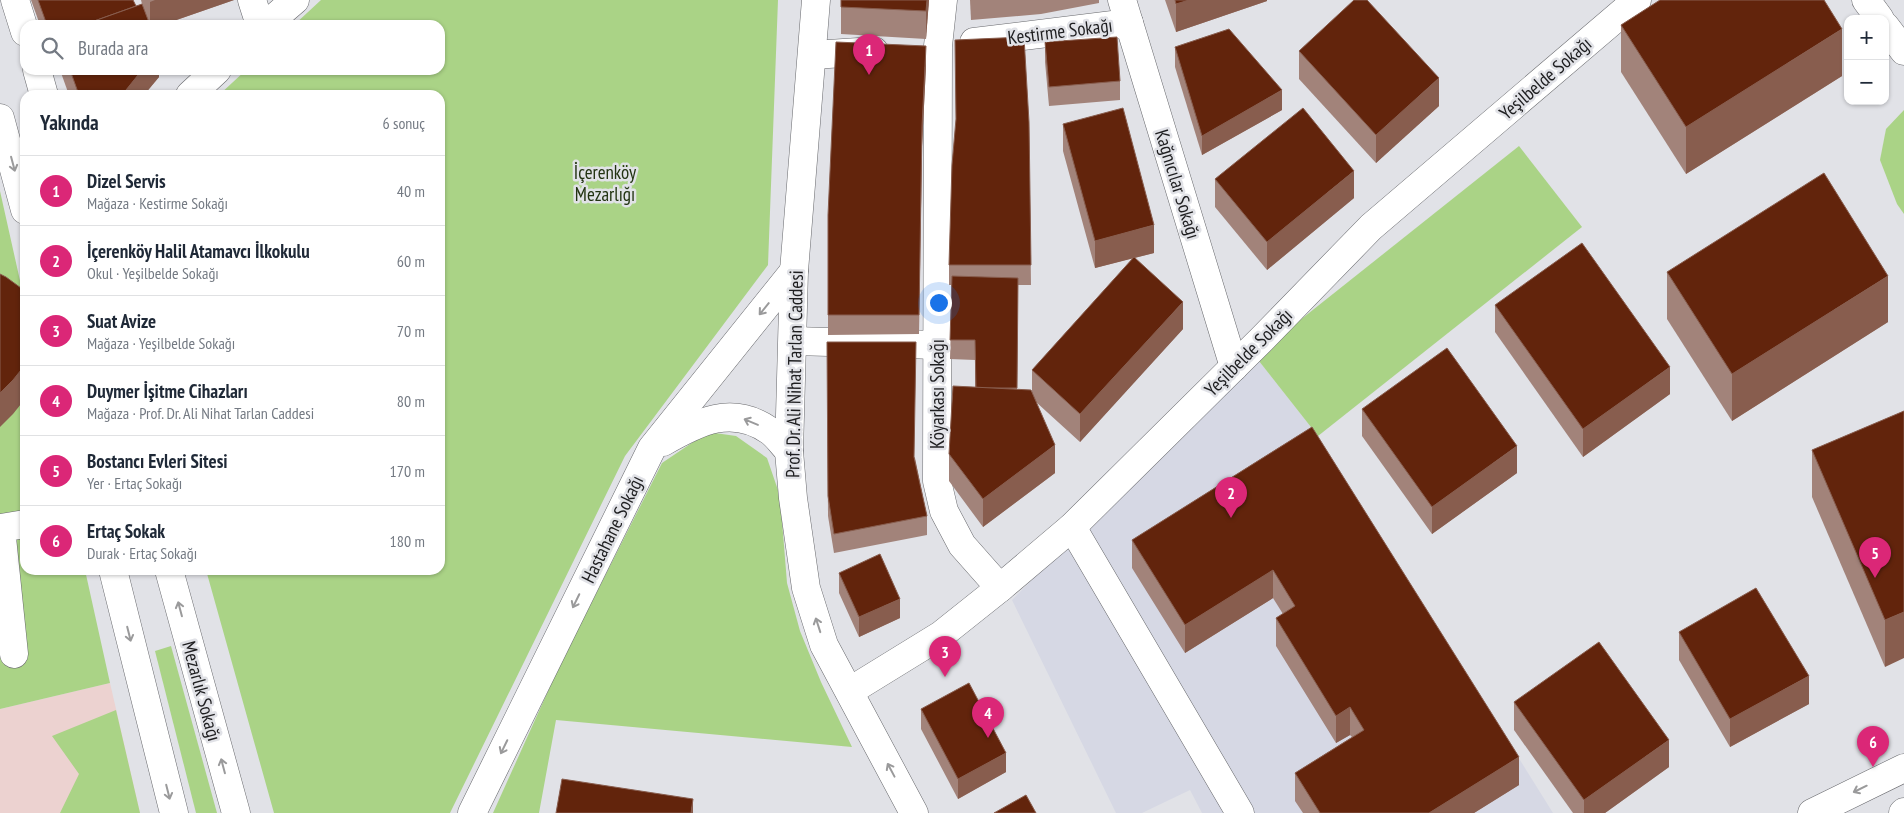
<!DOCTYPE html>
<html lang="tr">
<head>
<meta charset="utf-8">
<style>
  body { margin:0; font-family:"PT Sans Narrow",sans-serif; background:#f2f2f3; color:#1f2937 }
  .controls { position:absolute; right:15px; top:15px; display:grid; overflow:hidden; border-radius:10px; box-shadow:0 1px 4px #0004 }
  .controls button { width:45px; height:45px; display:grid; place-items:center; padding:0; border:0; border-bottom:1px solid #e0e1e3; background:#fff; color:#1f2937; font:25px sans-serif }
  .you { position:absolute; left:938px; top:302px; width:18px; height:18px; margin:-12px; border:4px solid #fff; border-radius:50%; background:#1a73e8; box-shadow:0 0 0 8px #1a73e833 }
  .badge { display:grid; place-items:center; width:32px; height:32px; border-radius:50%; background:#db2777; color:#fff; font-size:16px; font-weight:700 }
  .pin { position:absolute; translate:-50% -41px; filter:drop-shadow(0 1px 2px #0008) }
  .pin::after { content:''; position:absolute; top:26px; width:18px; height:15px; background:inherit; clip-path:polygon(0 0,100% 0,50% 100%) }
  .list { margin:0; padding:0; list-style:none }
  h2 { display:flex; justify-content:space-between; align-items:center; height:65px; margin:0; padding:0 20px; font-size:21px }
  h2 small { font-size:16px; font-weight:400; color:#747a83 }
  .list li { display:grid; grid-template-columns:32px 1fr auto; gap:15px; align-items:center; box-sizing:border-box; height:70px; padding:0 20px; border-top:1px solid #e0e1e3 }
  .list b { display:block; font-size:19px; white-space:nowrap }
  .list p { margin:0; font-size:16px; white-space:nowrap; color:#747a83 }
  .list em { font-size:16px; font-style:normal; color:#747a83 }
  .icon { flex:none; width:28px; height:28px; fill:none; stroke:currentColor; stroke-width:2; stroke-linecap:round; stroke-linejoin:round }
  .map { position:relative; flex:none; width:1904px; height:813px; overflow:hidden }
  .search { position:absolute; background:#fff; box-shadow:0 1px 4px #0004; left:20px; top:20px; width:425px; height:55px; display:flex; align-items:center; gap:12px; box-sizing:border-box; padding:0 18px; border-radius:15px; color:#747a83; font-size:19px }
  .panel { position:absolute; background:#fff; box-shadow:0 1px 4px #0004; left:20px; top:90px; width:425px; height:485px; border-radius:15px }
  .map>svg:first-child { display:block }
  .built { fill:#d6d8e4 }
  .medical { fill:#ecd2d0 }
  .green { fill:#aad386 }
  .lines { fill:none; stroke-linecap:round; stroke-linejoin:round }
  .minor-casing { stroke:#67686c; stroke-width:29 }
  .major-casing { stroke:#67686c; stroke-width:29 }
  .minor { stroke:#fff; stroke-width:28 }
  .major { stroke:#fff; stroke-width:28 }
  .wall { fill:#a2837a }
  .shaded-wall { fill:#885d4e }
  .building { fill:#62240c; stroke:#885d4e }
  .oneway { stroke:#9a9a9b }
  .labels { text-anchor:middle; stroke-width:5; stroke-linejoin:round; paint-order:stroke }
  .street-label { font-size:19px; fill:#1e1e20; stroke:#e1e2e7 }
  .park-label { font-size:19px; fill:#231; stroke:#e1e2e7 }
</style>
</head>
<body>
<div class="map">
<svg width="1904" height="813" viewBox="0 0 1904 813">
  <rect width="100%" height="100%" fill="#e1e2e7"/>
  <path class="built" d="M1255 356 1318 436 1553 813H1202L1190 790 1142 813H1116L1012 600Z"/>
  <path class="medical" d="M110 683 140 813H0V709Z"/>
  <g class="green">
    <path d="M321 0H778L768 265 625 456 450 813H274L206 570H440V95H219L246 70H440V25H294Z"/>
    <path d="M1904 110V214L1897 204 1880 160 1886 129Z"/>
    <path d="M1519 146 1582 227 1318 436 1255 356Z"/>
    <path d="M0 191 25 303V570H85L110 683 0 709Z"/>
    <path d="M708 432 736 436 767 458 780 496 787 583 800 631 821 682 852 747 556 720 539 813H493L558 669 662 463Z"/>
    <path d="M171 646 217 813H196L155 651Z"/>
    <path d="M116 710 140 813H60L79 774 52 736Z"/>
  </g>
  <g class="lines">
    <g class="minor-casing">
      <g id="minor">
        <path d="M252 0 260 25"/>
        <path d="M943 0 938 46 937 481 944 511 962 545 1000 588"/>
        <path d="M1122 0 1234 367"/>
        <path d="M1866 0 1880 19"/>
        <path d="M266 25 295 0"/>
        <path d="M1885 26 1904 51"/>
        <path d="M974 42 1129 23"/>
        <path d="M813 55 874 51"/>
        <path d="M190 95 217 70"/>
        <path d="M793 341 938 345"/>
        <path d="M1072 527 1240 813"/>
        <path d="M14 654 1 528 25 524"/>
        <path d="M850 691 941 635 1000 588 1072 527 1262 339 1371 227 1637 0"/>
        <path d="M1812 813 1904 768"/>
        <path d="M1903 813 1904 812"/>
      </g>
    </g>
    <g class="major-casing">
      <g id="major">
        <path d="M15 0 25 32"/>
        <path d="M816 0 794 271 789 451 793 498 806 588 824 645 914 813"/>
        <path d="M37 70 44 95"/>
        <path d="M0 118 25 210"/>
        <path d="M663 442C698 422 732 404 770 431 777 436 783 445 789 451"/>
        <path d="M113 570 174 813"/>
        <path d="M169 570 236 813"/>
        <path d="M472 813 652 448 794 271"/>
      </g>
    </g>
    <use href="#minor" class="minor"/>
    <use href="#major" class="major"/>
  </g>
  <g class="wall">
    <path d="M31 0H133L136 6 142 4 141 0H234L162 25H40Z"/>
    <path d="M841 0H929L926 39 841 34Z"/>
    <path d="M970 0H1099V3L1041 14 971 20Z"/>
    <path d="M1165 0H1267V1L1176 32Z"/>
    <path d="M1621 25 1842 76 1686 174 1621 72Z"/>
    <path d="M1045 42 1120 81V100L1049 106 1045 62Z"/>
    <path d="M1175 47 1282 110 1202 155 1175 67Z"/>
    <path d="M1299 51 1439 106 1376 163 1299 79Z"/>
    <path d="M926 66 922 146 919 334 828 335V215Z"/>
    <path d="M60 70H159V77L144 95H69Z"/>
    <path d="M1029 122 1031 285H1018L1017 390 1032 392V370L1133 258 1095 268 1063 151V124L1154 253 1134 258 1183 329 1080 442 1036 402 1055 473 983 527 949 481V454L975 388V360L950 359 952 285H949V265Z"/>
    <path d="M1215 179 1354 198 1267 270 1215 207Z"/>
    <path d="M1667 272 1888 322 1732 421 1667 319Z"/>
    <path d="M1495 305 1670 394 1583 457 1495 332Z"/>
    <path d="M827 342 915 458 927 516V535L834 553 828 516Z"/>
    <path d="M1362 409 1517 473 1432 534 1362 436Z"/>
    <path d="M1904 411 1885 667 1812 497V450Z"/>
    <path d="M1312 427 1519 785 1474 813H1303L1295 801V773L1352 737 1350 735 1336 743 1276 646V618L1283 614 1273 598 1185 653 1132 568V540Z"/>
    <path d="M839 573 900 618 859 637 839 593Z"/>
    <path d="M1679 632 1809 704 1730 747 1679 660Z"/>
    <path d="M1514 702 1669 767 1605 813H1573L1514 730Z"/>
    <path d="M921 709 1006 772 958 799 921 729Z"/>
  </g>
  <g class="shaded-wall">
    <path d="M155 0H234L162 25H150V2Z"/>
    <path d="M927 0H929L926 39V11Z"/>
    <path d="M1189 0H1267V1L1176 32V4Z"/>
    <path d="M1842 29V76L1686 174V127Z"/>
    <path d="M926 46V66L922 146 919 334 922 126Z"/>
    <path d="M142 70H159V77L144 95H122Z"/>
    <path d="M1439 78V106L1376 163V135Z"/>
    <path d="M1282 90V110L1202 155V136Z"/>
    <path d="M1354 171V198L1267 270V242Z"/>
    <path d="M1154 225V253L1095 268V241Z"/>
    <path d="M1888 276V322L1732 421V374Z"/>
    <path d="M1183 302V329L1080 442V414Z"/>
    <path d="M25 365V399L13 414 0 427V393Z"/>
    <path d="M1670 367V394L1583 457V429Z"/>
    <path d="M1055 445V473L983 527V499Z"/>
    <path d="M1517 446V473L1432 534V507Z"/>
    <path d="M1273 570V598L1185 653V625Z"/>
    <path d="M900 599V618L859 637V617Z"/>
    <path d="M1904 612V658L1885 667V620Z"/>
    <path d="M1809 676V704L1730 747V719Z"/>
    <path d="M1350 707V735L1336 743V716Z"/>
    <path d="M1669 740V767L1605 813H1584V800Z"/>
    <path d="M1006 753V772L958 799V779Z"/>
    <path d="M1519 757V785L1474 813H1429Z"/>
    <path d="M693 799V813H691Z"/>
  </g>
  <g class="building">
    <path d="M38 0H133L136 6 83 25H47Z"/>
    <path d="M841 0H927L926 11 841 7Z"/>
    <path d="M1175 0H1189L1176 4Z"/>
    <path d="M1354 0H1367L1439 78 1376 135 1299 51Z"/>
    <path d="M1660 0H1824L1842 29 1686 127 1621 25Z"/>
    <path d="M142 4 150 25H83Z"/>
    <path d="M1229 29 1282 90 1202 136 1175 47Z"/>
    <path d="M1024 37 1029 122 1031 265H949L952 165 956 119 955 40Z"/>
    <path d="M1117 37 1120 81 1049 87 1045 42Z"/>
    <path d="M836 42 926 46 922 126 919 315H828V215Z"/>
    <path d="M70 70H142L122 95H79Z"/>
    <path d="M1123 108 1154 225 1095 241 1063 124Z"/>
    <path d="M1303 108 1354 171 1267 242 1215 179Z"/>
    <path d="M1824 173 1888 276 1732 374 1667 272Z"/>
    <path d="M1582 243 1670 367 1583 429 1495 305Z"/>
    <path d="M1134 257 1183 302 1080 414 1032 370Z"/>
    <path d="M0 274 6 277 21 288 25 294V365L13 380 0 393Z"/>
    <path d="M952 276 1018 278 1017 388H976L975 340H950Z"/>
    <path d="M827 342H916L914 457 927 516 834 534 828 496Z"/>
    <path d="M1447 348 1517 446 1432 507 1362 409Z"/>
    <path d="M953 386 1031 390 1055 445 983 499 949 454Z"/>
    <path d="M1904 411V612L1885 620 1812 450Z"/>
    <path d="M1312 427 1519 757 1429 813H1320L1295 773 1364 730 1350 707 1336 716 1276 618 1295 606 1273 570 1185 625 1132 540Z"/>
    <path d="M880 554 900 599 859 617 839 573Z"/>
    <path d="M1756 588 1809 676 1730 719 1679 632Z"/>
    <path d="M1599 642 1669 740 1584 800 1514 702Z"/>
    <path d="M969 683 1006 753 958 779 921 709Z"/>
    <path d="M562 779 693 799 691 813H556Z"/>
    <path d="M1026 795 1036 813H994Z"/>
  </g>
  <defs><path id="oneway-shaft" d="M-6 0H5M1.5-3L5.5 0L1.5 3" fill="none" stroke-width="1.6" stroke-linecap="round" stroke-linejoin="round" transform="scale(1.25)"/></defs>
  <g class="oneway">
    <use href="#oneway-shaft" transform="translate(13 164) rotate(75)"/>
    <use href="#oneway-shaft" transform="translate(764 309) rotate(129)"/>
    <use href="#oneway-shaft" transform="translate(751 422) rotate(-157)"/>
    <use href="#oneway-shaft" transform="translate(576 601) rotate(116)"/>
    <use href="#oneway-shaft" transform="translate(180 609) rotate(-105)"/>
    <use href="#oneway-shaft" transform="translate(818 625) rotate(-108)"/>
    <use href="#oneway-shaft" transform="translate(129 634) rotate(76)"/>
    <use href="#oneway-shaft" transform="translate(504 747) rotate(116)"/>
    <use href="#oneway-shaft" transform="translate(223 766) rotate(-105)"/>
    <use href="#oneway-shaft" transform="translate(891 770) rotate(-118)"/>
    <use href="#oneway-shaft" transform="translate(1860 789) rotate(154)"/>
    <use href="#oneway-shaft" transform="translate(168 792) rotate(76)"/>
  </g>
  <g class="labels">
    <g class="street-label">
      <text transform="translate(1060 31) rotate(-7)" y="7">Kestirme Sokağı</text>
      <text transform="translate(1545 78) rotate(-41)" y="7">Yeşilbelde Sokağı</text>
      <text transform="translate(1178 184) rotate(73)" y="7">Kağnıcılar Sokağı</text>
      <text transform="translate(1248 352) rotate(-45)" y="7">Yeşilbelde Sokağı</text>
      <text transform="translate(794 374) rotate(-89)" y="7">Prof. Dr. Ali Nihat Tarlan Caddesi</text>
      <text transform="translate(937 394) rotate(-90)" y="7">Köyarkası Sokağı</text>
      <text transform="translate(612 529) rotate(-64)" y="7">Hastahane Sokağı</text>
      <text transform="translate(202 691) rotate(75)" y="7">Mezarlık Sokağı</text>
    </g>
    <g class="park-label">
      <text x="605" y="179">İçerenköy<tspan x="605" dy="22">Mezarlığı</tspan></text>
    </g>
  </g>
</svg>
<div class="controls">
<button>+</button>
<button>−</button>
</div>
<div class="you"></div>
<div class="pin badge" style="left:869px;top:75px">1</div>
<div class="pin badge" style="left:1231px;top:518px">2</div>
<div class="pin badge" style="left:945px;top:677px">3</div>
<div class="pin badge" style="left:988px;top:738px">4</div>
<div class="pin badge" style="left:1875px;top:578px">5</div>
<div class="pin badge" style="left:1873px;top:767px">6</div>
<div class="search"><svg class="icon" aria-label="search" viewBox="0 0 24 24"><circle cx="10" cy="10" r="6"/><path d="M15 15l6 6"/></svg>Burada ara</div>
<section class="panel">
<h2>Yakında<small>6 sonuç</small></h2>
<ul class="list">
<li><span class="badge">1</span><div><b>Dizel Servis</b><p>Mağaza · Kestirme Sokağı</p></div><em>40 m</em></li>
<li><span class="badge">2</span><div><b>İçerenköy Halil Atamavcı İlkokulu</b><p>Okul · Yeşilbelde Sokağı</p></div><em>60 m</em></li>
<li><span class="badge">3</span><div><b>Suat Avize</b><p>Mağaza · Yeşilbelde Sokağı</p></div><em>70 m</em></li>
<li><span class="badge">4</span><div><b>Duymer İşitme Cihazları</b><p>Mağaza · Prof. Dr. Ali Nihat Tarlan Caddesi</p></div><em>80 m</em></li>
<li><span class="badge">5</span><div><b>Bostancı Evleri Sitesi</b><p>Yer · Ertaç Sokağı</p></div><em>170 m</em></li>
<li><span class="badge">6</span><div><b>Ertaç Sokak</b><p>Durak · Ertaç Sokağı</p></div><em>180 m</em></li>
</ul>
</section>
</div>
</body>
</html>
